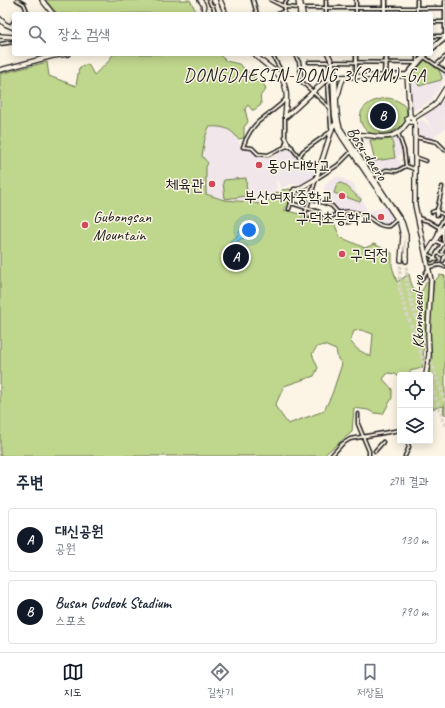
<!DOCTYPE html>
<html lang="ko">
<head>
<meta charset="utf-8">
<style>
  body { margin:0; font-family:Caveat,"Poor Story",sans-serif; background:#f6f6f7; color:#1f2937 }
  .controls { position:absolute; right:12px; bottom:12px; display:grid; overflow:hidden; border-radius:4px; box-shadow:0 2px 10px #0003 }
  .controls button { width:36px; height:36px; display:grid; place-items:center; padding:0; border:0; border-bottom:1px solid #e0e1e3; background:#fff; color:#1f2937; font:20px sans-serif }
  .you { position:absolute; left:249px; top:230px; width:14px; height:14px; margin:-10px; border:3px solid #fff; border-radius:50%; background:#1a73e8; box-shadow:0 0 0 6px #1a73e833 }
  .badge { display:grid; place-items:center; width:26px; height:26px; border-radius:50%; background:#111827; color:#fff; font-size:13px; font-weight:700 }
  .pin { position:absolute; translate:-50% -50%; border:2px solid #fff; box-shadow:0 1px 4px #0006 }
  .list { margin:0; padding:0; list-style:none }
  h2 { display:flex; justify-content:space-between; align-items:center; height:52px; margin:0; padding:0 16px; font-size:17px }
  h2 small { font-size:13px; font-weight:400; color:#747a83 }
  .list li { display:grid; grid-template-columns:26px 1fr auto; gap:12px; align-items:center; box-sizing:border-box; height:64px; margin:0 8px 8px; padding:0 8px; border:1px solid #e0e1e3; border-radius:4px }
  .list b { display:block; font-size:15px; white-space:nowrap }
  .list p { margin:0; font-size:13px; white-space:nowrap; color:#747a83 }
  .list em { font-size:13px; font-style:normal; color:#747a83 }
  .icon { flex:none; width:22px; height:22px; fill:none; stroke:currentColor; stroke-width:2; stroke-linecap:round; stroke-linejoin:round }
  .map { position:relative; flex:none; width:445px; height:456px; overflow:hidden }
  .search { position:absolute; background:#fff; box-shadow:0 2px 10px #0003; left:12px; right:12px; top:12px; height:44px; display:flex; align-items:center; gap:10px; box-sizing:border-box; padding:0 14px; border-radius:4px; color:#747a83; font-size:15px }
  .sheet { height:196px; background:#fff }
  nav { display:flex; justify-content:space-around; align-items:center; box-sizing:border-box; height:56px; border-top:1px solid #e0e1e3; background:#fff; font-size:11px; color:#747a83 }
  nav a { display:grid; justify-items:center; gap:2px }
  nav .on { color:#111827 }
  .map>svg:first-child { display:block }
  .built { fill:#f1e6e9 }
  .green { fill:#bfd68d; stroke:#6e7954; fill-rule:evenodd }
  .water { fill:#80cede; stroke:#588790 }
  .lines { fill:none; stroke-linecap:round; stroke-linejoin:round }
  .secondary-tunnel { stroke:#dad4c7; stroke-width:3.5; stroke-dasharray:3.5 2; stroke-linecap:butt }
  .street-casing { stroke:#1c1c1c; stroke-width:5 }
  .secondary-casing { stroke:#1c1c1c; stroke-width:6 }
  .primary-casing { stroke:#1c1c1c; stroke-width:7 }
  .street { stroke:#fcf5e5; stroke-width:2 }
  .secondary { stroke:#fcf5e5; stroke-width:3.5 }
  .primary { stroke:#fcf5e5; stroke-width:4 }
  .poi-dot { fill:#d1495b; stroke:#fcf5e5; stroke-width:1.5 }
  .labels { text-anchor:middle; stroke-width:3; stroke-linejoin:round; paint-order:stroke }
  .street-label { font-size:16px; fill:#1c1c1c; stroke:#fcf5e5 }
  .poi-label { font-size:16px; fill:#1c1c1c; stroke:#fcf5e5; text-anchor:start }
  .quarter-label { font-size:18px; letter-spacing:1px; fill:#1c1c1c; stroke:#fcf5e5 }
</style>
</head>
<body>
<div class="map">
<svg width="445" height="456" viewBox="0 0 445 456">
  <rect width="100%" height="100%" fill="#fcf5e5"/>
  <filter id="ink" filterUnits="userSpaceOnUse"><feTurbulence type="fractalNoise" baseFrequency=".025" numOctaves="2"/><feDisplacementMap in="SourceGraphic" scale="8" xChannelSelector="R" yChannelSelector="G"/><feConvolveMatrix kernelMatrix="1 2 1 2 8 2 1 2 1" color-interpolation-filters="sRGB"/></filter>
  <g filter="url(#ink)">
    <g class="built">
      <path d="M425 59 444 72 445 77 440 88 436 92 432 101 412 111 411 110 408 78Z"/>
      <path d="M443 100 445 101V129L437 134 430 142 421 137 416 131 415 125 420 120H423L435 131 430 125 423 114 438 105V103Z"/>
      <path d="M210 127H221L234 132 241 147V148L244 150 246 149H252L255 154 258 156 271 158 273 175 272 158 287 148 290 147 301 163 316 168 317 171 316 176 299 187 297 184H290L282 188 276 179 277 190 264 204 249 201 224 199 206 194V167L209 163 203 156 206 137Z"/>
      <path d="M397 136 402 153 398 158 402 166 397 169H383L379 173H373L371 164 374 160 371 148 365 140 366 139 380 140Z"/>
      <path d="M339 176 355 185 356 192 362 197 367 211 365 215 346 210H338L333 205 325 202 324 188 328 181Z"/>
      <path d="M386 207 394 219 389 225H382L366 216 369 211Z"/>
    </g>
    <g class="green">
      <path d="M45 0H190L197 13 58 14Z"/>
      <path d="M113 54H219L226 61 239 64 265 86 266 90C258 96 261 97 261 105L254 110H252L248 105 245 109 248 122 244 127V138L238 139C231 128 222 126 209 127L205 138 202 156 208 163 206 167V194L224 200 251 202 264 205 277 192 280 193 282 190 290 189 293 194 284 210 307 216 332 218 340 237 365 248 374 244 392 253V266L397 282 409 274C411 282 412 293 422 291L427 281 429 282 425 326 427 335 423 351 424 358 422 368 410 371 408 375H400V378L395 374 388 373 383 379 392 389V398L383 414 374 413 368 410 354 408 352 432 323 456H0V74L47 62 49 76 76 86 79 68 88 64 94 75 109 61ZM361 330 373 334 371 357 357 349 350 341 354 331ZM324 345 336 350 338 359 342 364 332 394 324 411 288 424 275 406 284 386 314 376 318 368 312 354 317 347Z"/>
      <path d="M425 60 439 70 442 78 441 80 419 86 413 73Z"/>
      <path d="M387 98C395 99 407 103 407 114 407 120 403 126 397 129 364 152 339 103 387 98Z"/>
      <path d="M392 139 395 158 375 161 370 140H380Z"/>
      <path d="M246 178 247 196 225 199 223 182 224 180Z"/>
      <path d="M341 183C350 187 353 194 361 199L360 202 334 193 337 184Z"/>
      <path d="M440 275 445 276V415L443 412 444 406 430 409V375H428L432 358 430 331 431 305 434 282Z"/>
    </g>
    <path class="water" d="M255 223 258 226 257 232 253 236 241 239 235 243 234 242 230 243V241C238 238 240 230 243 224L250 233 249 235 254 232Z"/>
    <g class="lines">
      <g class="secondary-tunnel">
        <path d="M401 260 399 286 404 305 428 375"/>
        <path d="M406 261 407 284 412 305 445 402"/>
        <path d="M430 381 445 426"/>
      </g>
      <g class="street-casing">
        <g id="street">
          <path d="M17 0 24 4 28 14"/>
          <path d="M209 0 211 5 213 6 215 14"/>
          <path d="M253 0 257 14"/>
          <path d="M271 0 285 7 298 8"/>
          <path d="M326 0V14"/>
          <path d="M445 0V36"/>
          <path d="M283 6 287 0"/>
          <path d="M302 8H445"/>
          <path d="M278 14 284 11"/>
          <path d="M284 14 285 7"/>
          <path d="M356 14V0"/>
          <path d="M417 14V0"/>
          <path d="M431 22H445"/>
          <path d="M11 26 14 21"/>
          <path d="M431 36H445"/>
          <path d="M0 44 14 42"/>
          <path d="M272 54 281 71 282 78"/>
          <path d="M294 54 299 62 302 82 329 107"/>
          <path d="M424 57 445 71"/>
          <path d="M309 62H328"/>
          <path d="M331 62 417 63V54"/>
          <path d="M436 65 445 57"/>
          <path d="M356 77V54"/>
          <path d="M286 99C277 109 271 111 262 119 253 125 246 137 243 147L252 148 258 154 268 155 287 146 292 147"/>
          <path d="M285 116V137L288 143 304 163 320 168"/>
          <path d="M331 127 328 84 332 79"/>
          <path d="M398 133 404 150 406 166"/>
          <path d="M415 137 437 142 445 150"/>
          <path d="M286 142 288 143V146H285Z"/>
          <path d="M355 151C362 146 362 143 359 135"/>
          <path d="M299 157 303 151 330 132"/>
          <path d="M415 157 426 161"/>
          <path d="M406 166 414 169"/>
          <path d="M371 173 374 175H378L386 170 397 171 406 166"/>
          <path d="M377 182 378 175"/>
          <path d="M296 193 332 206 338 213C347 210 358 212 366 216 374 220 380 228 389 226L397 219"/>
          <path d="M291 203 294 193 293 191 294 189H296V192L294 193"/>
          <path d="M289 209 291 203 319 212"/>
          <path d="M432 212 435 211 445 215"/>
          <path d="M305 214 316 179 338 165 351 152"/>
          <path d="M437 215V209L438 207 442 187"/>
          <path d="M418 218 428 221 440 228"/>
          <path d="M303 221 333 216 338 213 343 217V222H349"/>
          <path d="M443 229V240L445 245"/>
          <path d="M437 237 440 225 445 216"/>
          <path d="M442 252 445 246"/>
          <path d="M437 253 442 255 443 254"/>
          <path d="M428 254 434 258 442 245V244L436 241"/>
          <path d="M432 260 434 258 437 260"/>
          <path d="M443 261 445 255"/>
          <path d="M429 267 440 265 445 267"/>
          <path d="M419 283 429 268"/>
          <path d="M358 414V424L369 451V456"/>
          <path d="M375 451 383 442"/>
          <path d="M331 456 342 444 350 439 400 430"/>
          <path d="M405 456 409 447 407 441"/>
        </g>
      </g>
      <g class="secondary-casing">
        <g id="secondary">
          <path d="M42 0 53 14"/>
          <path d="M200 0 203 4 205 14"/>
          <path d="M220 0 226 14"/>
          <path d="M298 0 300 14"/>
          <path d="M300 0 303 14"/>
          <path d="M0 19 5 24 14 28"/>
          <path d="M0 36 14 37"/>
          <path d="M255 54C262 64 274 68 281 78 289 88 286 105 285 116"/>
          <path d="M328 54C341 77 332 104 340 128L402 222 406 235V261"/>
          <path d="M330 66C338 89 328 115 342 137L400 223 403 236 401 260"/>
          <path d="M0 70 53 56 68 54"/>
          <path d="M407 75 410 116 414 119 413 122H410L408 121 407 118 410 116"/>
          <path d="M337 97C341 90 339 83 345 77"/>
          <path d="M285 116H287L326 80 335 77 385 76"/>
          <path d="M414 118 435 105 445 89"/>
          <path d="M413 120 415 124V205L431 280 428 331 429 355 426 375"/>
          <path d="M345 139C360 128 381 143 398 133 402 131 405 125 408 122"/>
          <path d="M297 190 316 179 333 126 337 123"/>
          <path d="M426 255 445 225"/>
          <path d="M404 441H405"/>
        </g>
      </g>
      <g class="primary-casing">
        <g id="primary">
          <path d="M385 0V14"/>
          <path d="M431 49 445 38"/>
          <path d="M386 54 385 76 407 75 426 54"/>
        </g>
      </g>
      <use href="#street" class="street"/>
      <use href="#secondary" class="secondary"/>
      <use href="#primary" class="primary"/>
    </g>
  </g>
  <g class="poi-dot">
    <circle cx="259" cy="165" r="4"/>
    <circle cx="212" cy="184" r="4"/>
    <circle cx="342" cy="196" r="4"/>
    <circle cx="381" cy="217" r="4"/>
    <circle cx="85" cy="225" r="4"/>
    <circle cx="342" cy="254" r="4"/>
  </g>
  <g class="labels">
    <g class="street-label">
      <text transform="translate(368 153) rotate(57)" y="6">Bosu-daero</text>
      <text transform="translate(417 312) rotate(-90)" y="6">Kkonmaeul-ro</text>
    </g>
    <g class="poi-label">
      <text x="267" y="171">동아대학교</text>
      <text x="204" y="190" text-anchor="end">체육관</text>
      <text x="334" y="202" text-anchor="end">부산여자중학교</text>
      <text x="93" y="222">Gubongsan<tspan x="93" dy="18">Mountain</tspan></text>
      <text x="373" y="223" text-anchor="end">구덕초등학교</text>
      <text x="350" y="260">구덕정</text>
    </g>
    <g class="quarter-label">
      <text x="305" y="81">DONGDAESIN-DONG 3(SAM)-GA</text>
    </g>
  </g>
</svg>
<div class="controls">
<button><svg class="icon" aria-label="locate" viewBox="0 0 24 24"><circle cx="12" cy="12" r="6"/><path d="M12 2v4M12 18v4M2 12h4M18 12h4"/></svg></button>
<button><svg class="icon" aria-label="layers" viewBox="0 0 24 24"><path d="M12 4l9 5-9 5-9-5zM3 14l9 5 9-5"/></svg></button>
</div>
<div class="you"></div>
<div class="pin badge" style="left:236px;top:257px">A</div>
<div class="pin badge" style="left:383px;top:116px">B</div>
<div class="search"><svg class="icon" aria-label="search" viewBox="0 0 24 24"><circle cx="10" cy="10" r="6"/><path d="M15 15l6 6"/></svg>장소 검색</div>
</div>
<section class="sheet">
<h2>주변<small>2개 결과</small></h2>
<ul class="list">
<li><span class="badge">A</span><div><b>대신공원</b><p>공원</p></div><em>130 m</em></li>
<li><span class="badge">B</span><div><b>Busan Gudeok Stadium</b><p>스포츠</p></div><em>790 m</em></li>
</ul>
</section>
<nav>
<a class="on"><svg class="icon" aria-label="map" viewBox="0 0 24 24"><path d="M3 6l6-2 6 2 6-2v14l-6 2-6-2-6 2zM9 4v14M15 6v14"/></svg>지도</a>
<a><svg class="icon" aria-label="directions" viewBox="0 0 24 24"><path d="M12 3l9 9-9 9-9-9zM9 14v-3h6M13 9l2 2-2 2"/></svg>길찾기</a>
<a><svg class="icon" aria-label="saved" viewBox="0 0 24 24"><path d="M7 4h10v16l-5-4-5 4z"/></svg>저장됨</a>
</nav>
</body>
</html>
